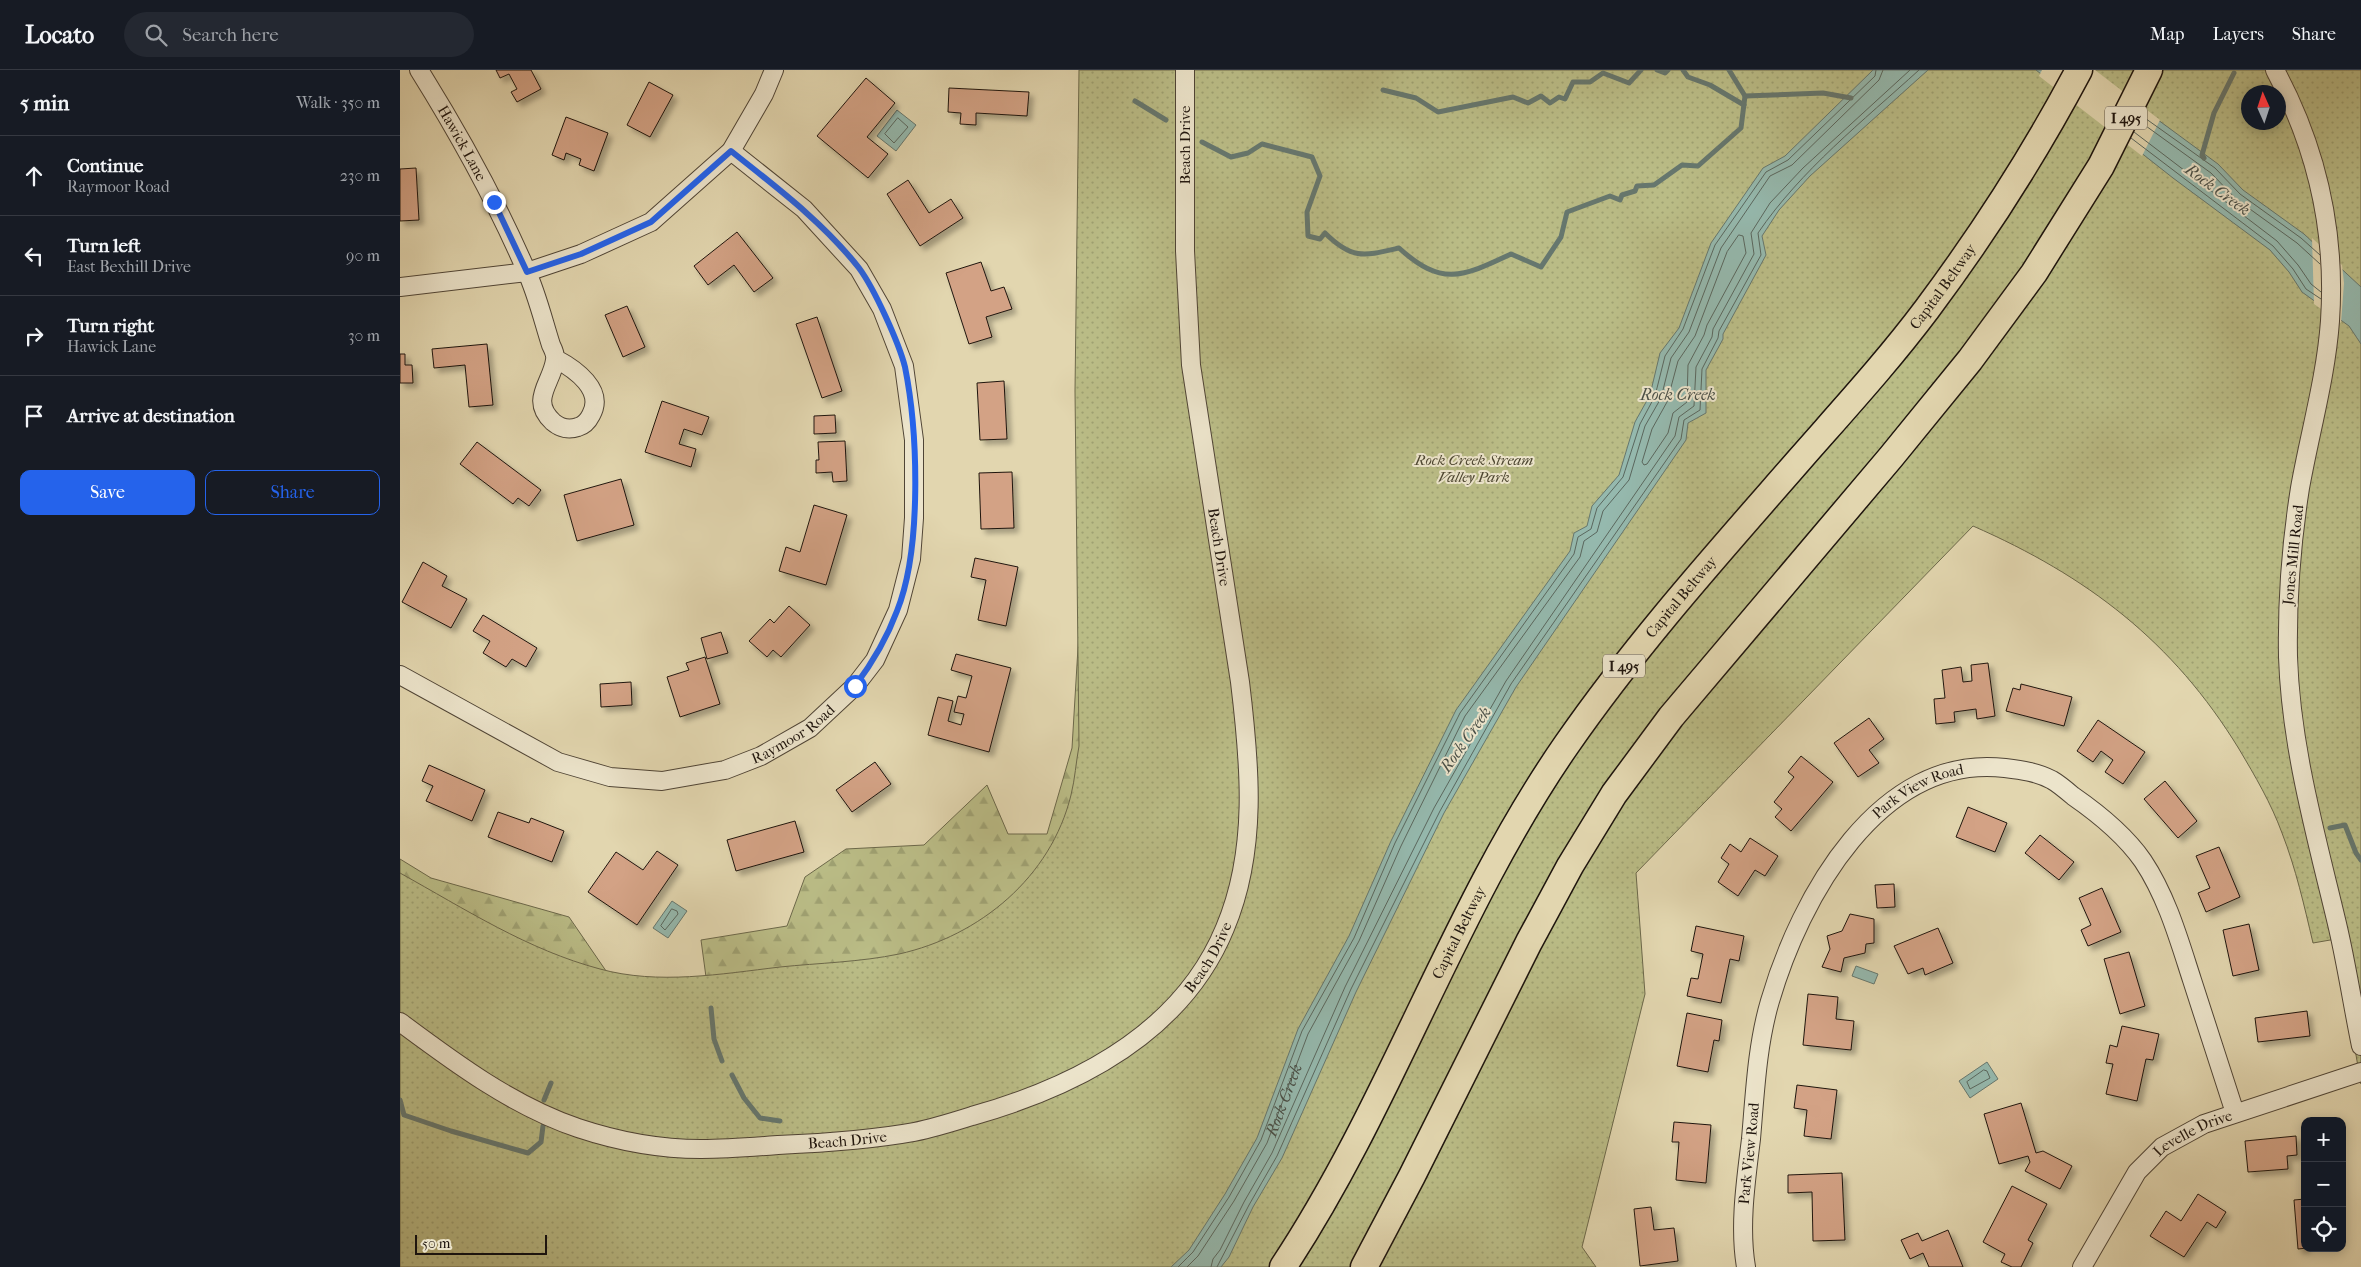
<!DOCTYPE html>
<html lang="en">
<head>
<meta charset="utf-8">
<style>
  body { margin:0; font-family:"IM FELL French Canon",serif; background:#242831; color:#f1f3f6 }
  .controls { position:absolute; right:15px; bottom:15px; display:grid; overflow:hidden; border-radius:10px; box-shadow:0 2px 12px #0003 }
  .controls button { width:45px; height:45px; display:grid; place-items:center; padding:0; border:0; border-bottom:1px solid #363941; background:#171b24; color:#f1f3f6; font:25px sans-serif }
  .compass { position:absolute; left:1841px; top:15px; width:45px; height:45px; border-radius:50%; background:#171b24; box-shadow:0 2px 12px #0003; rotate:357deg }
  .scale { position:absolute; left:15px; bottom:12px; width:132px; box-sizing:border-box; padding-left:5px; border:2px solid #1f150e; border-top:0; font-size:14px; line-height:18px; white-space:nowrap; color:#1f150e; -webkit-text-stroke:4px #ece4cb; paint-order:stroke }
  .stop { position:absolute; width:15px; height:15px; margin:-11px; border:4px solid #2563eb; border-radius:50%; background:#fff }
  .stop.end { background:#2563eb; border-color:#fff; box-shadow:0 1px 5px #0008 }
  .list { margin:0; padding:0; list-style:none }
  h2 { display:flex; justify-content:space-between; align-items:center; height:65px; margin:0; padding:0 20px; font-size:21px }
  h2 small { font-size:16px; font-weight:400; color:#9ea1a6 }
  .list li { display:grid; grid-template-columns:32px 1fr auto; gap:15px; align-items:center; box-sizing:border-box; height:80px; padding:0 20px; border-top:1px solid #363941 }
  .list b { display:block; font-size:19px; white-space:nowrap }
  .list p { margin:0; font-size:16px; white-space:nowrap; color:#9ea1a6 }
  .list em { font-size:16px; font-style:normal; color:#9ea1a6 }
  .actions { display:flex; gap:10px; padding:15px 20px }
  .actions a { flex:1; padding:11px 0; border:1px solid #2563eb; border-radius:10px; text-align:center; font-size:18px; color:#2563eb }
  .actions .main { background:#2563eb; color:#fff }
  .icon { flex:none; width:28px; height:28px; fill:none; stroke:currentColor; stroke-width:2; stroke-linecap:round; stroke-linejoin:round }
  .map { position:relative; flex:none; width:1961px; height:1197px; overflow:hidden }
  header { display:flex; align-items:center; gap:30px; box-sizing:border-box; height:70px; padding:0 25px; background:#171b24; border-bottom:1px solid #363941 }
  header strong { font-size:24px }
  nav { display:flex; gap:28px; margin-inline-start:auto; font-size:18px }
  .search { width:350px; height:45px; background:#242831; display:flex; align-items:center; gap:12px; box-sizing:border-box; padding:0 18px; border-radius:28px; color:#9ea1a6; font-size:19px }
  main { display:flex }
  aside { flex:1; background:#171b24 }
  .map>svg:first-child { display:block }
  .forest { fill:url(#forest-firs); stroke:#6c684a }
  .park { fill:url(#park-dots); stroke:#6c684a; fill-rule:evenodd }
  .water { fill:#95b9ae; stroke:#66776e }
  .pier { fill:#e2d6af }
  .lines { fill:none; stroke-linecap:round; stroke-linejoin:round }
  .shore { stroke:#5a675e; stroke-width:1 }
  .stream { stroke:#66776e; stroke-width:5 }
  .building { fill:#d3a285; stroke:#1f150e; filter:url(#shadow) }
  .minor-casing { stroke:#504536; stroke-width:20 }
  .highway-casing { stroke:#1f150e; stroke-width:29 }
  .minor { stroke:#ece4cb; stroke-width:18 }
  .highway { stroke:#e2d6af; stroke-width:26 }
  .route { stroke:#2563eb; stroke-width:6 }
  .labels { text-anchor:middle; stroke-width:4; stroke-linejoin:round; paint-order:stroke }
  .shield { fill:#ece4cb; stroke:#5c5347; stroke-width:1 }
  .shield-label { font-size:14px; font-weight:bold; fill:#1f150e }
  .street-label { font-size:15px; fill:#1f150e; stroke:#ece4cb }
  .park-label { font-size:15px; font-style:italic; fill:#4e4732; stroke:#ece4cb }
  .water-label { font-size:16px; font-style:italic; fill:#484e46; stroke:#ece4cb }
</style>
</head>
<body>
<header>
<strong>Locato</strong>
<div class="search"><svg class="icon" aria-label="search" viewBox="0 0 24 24"><circle cx="10" cy="10" r="6"/><path d="M15 15l6 6"/></svg>Search here</div>
<nav><a>Map</a><a>Layers</a><a>Share</a></nav>
</header>
<main>
<aside>
<h2>5 min<small>Walk · 350 m</small></h2>
<ul class="list">
<li><svg class="icon" aria-label="ahead" viewBox="0 0 24 24"><path d="M12 20V5M6 11l6-6 6 6"/></svg><div><b>Continue</b><p>Raymoor Road</p></div><em>230 m</em></li>
<li><svg class="icon" aria-label="left" viewBox="0 0 24 24"><path d="M17 20v-9H6M10 6l-5 5 5 5"/></svg><div><b>Turn left</b><p>East Bexhill Drive</p></div><em>90 m</em></li>
<li><svg class="icon" aria-label="right" viewBox="0 0 24 24"><path d="M7 20v-9h11M14 6l5 5-5 5"/></svg><div><b>Turn right</b><p>Hawick Lane</p></div><em>30 m</em></li>
<li><svg class="icon" aria-label="arrive" viewBox="0 0 24 24"><path d="M6 21V4h12l-3 4 3 4H6"/></svg><div><b>Arrive at destination</b></div></li>
</ul>
<div class="actions"><a class="main">Save</a><a>Share</a></div>
</aside>
<div class="map">
<svg width="1961" height="1197" viewBox="0 0 1961 1197">
  <defs>
    <pattern id="forest-firs" width="22" height="20" patternUnits="userSpaceOnUse" patternTransform="scale(1.25)"><rect width="22" height="20" fill="#babc86"/><path d="M5 1l3.5 6h-7zM16 11l3.5 6h-7z" fill="#9fa172"/></pattern>
    <pattern id="park-dots" width="8" height="8" patternUnits="userSpaceOnUse" patternTransform="scale(1.25)"><rect width="8" height="8" fill="#babc86"/><path d="M2 2h.1M6 6h.1" fill="none" stroke="#9fa172" stroke-width="1.8" stroke-linecap="round"/></pattern>
    <filter id="shadow"><feDropShadow dx="4.5" dy="4.5" stdDeviation="2.5" flood-color="#0004"/></filter>
  </defs>
  <rect width="100%" height="100%" fill="#e2d6af"/>
  <filter id="stains"><feTurbulence type="fractalNoise" baseFrequency=".004" numOctaves="4"/><feColorMatrix values="0 0 0 0 .2 0 0 0 0 .09 0 0 0 0 .02 0 0 0 .5 -.17"/></filter>
  <radialGradient id="worn" r=".72"><stop offset=".6" stop-color="#630" stop-opacity="0"/><stop offset="1" stop-color="#630" stop-opacity=".3"/></radialGradient>
  <g class="forest">
    <path d="M684 477 777 892 306 907 301 870 387 856 405 807 446 779 524 775 587 715 608 764H647L672 678Z"/>
    <path d="M0 789 31 808 169 847 215 914 0 857Z"/>
  </g>
  <path class="park" d="M679 0H1961V1014L1936 869 1913 873C1904 835 1896 799 1882 763 1871 733 1855 706 1839 679 1773 571 1687 506 1573 456L1236 803 1245 924 1182 1177 1196 1197H0V803C65 839 128 880 200 899 258 915 321 904 380 897 419 893 461 892 499 884 580 866 651 807 671 725 675 709 676 692 679 676L675 321ZM1848 22H1878V52H1848Z"/>
  <g class="water">
    <path d="M1473 0H1528L1410 106 1379 140 1362 166 1366 185 1323 264V269L1306 300V343L1288 353 1286 370 1116 617 1044 743 956 922 882 1088 853 1137 829 1187 821 1197H771L789 1180 825 1124 857 1068 898 959 949 866 991 771 1056 640 1170 481 1174 463 1187 456 1192 436 1219 405 1235 352 1250 325 1260 283 1279 258 1311 173 1363 98 1385 86Z"/>
    <path d="M1636 0H1690L1818 94 1843 120 1904 164 1961 217V274L1949 256 1902 222 1889 202 1870 180 1773 108Z"/>
    <path d="M497 40 516 55 496 81 477 66Z"/>
    <path d="M272 831 287 841 268 868 253 858Z"/>
    <path d="M1456 896 1478 904 1474 914 1452 906Z"/>
    <path d="M1587 992 1598 1009 1570 1028 1559 1011Z"/>
  </g>
  <g class="pier">
    <path d="M1642 0H1695L1760 50 1742 86 1639 6Z"/>
    <path d="M1912 168 1942 195 1944 213 1941 253 1914 234Z"/>
  </g>
  <g class="lines">
    <g class="shore">
      <path d="M1742 46 1815 98 1840 124 1901 168 1920 185"/>
      <path d="M498 48 508 57 494 73 485 64Z"/>
      <path d="M1739 51 1811 103 1836 129 1897 173 1920 194"/>
      <path d="M1734 62 1877 171 1898 195 1911 214 1921 222"/>
      <path d="M1731 68 1873 176 1893 199 1906 219 1921 229"/>
      <path d="M1339 165 1343 166 1346 183 1307 255 1304 265 1288 295 1287 332 1273 343 1268 363 1247 394 1244 395 1242 392 1252 359 1267 332 1278 291 1295 266 1327 182Z"/>
      <path d="M272 839 277 841 278 844 265 860 261 856Z"/>
      <path d="M1584 1000 1587 1001 1590 1008 1570 1019 1567 1012Z"/>
      <path d="M778 1197 793 1182 829 1127 861 1070 902 961 954 868 995 773 1060 643 1174 484 1178 467 1191 459 1197 438 1223 407 1240 354 1255 326 1265 286 1283 259 1315 175 1366 102 1388 90 1475 6 1476 0"/>
      <path id="s1" d="M787 1197 798 1186 834 1131 867 1073 908 964 959 871 1001 776 1065 646 1180 487 1184 471 1197 462 1203 441 1229 410 1245 356 1261 328 1271 288 1289 262 1321 178 1370 106 1392 95 1479 10 1483 0"/>
      <path d="M811 1197 813 1189 820 1180 844 1132 872 1083 945 917 1034 738 1106 611 1275 366 1279 347 1294 336 1296 297 1312 267 1313 259 1354 184 1351 163 1370 133 1403 98 1510 0"/>
      <path d="M817 1197 849 1135 877 1086 951 919 1040 741 1111 614 1281 369 1284 350 1300 340 1302 299 1318 268 1319 261 1361 185 1358 163C1401 100 1463 51 1519 0"/>
    </g>
    <g class="stream">
      <path d="M1257 0 1265 3 1268 0"/>
      <path d="M1283 0 1288 7 1310 15 1344 35"/>
      <path d="M1329 0 1345 26 1423 23 1451 28"/>
      <path d="M983 20 1016 28 1038 42 1113 27 1128 33 1141 26 1150 33 1159 27 1165 29 1173 12H1190L1203 3 1229 13 1241 0"/>
      <path d="M735 31 766 50"/>
      <path d="M802 72 831 87 848 83 862 74 912 87 920 106 907 142 908 166 920 169 925 163C952 190 964 186 999 178 1042 217 1062 207 1111 184L1141 197 1161 167 1167 142 1210 126 1220 130 1222 125 1235 121 1237 116 1254 115 1282 95 1298 96 1341 58 1345 26"/>
      <path d="M1804 88 1802 85 1814 43 1834 3"/>
      <path d="M1930 758 1945 755 1956 783 1961 790"/>
      <path d="M311 938 314 969 322 991"/>
      <path d="M332 1005 344 1028 360 1048 380 1051"/>
      <path d="M0 1030 4 1045 51 1061 128 1083 141 1072 143 1056"/>
      <path d="M144 1030 151 1013"/>
    </g>
  </g>
  <g class="building">
    <path d="M96 0H131L141 19 117 32 111 22 117 19 109 4 100 8Z"/>
    <path d="M466 8 495 33 467 67 488 84 468 108 417 66Z"/>
    <path d="M249 12 273 25 250 67 227 55Z"/>
    <path d="M549 18 629 22 627 46 576 43V55L560 54 561 43 548 42Z"/>
    <path d="M166 47 208 63 194 101 179 95 181 89 166 83 164 90 152 85Z"/>
    <path d="M16 98 19 150 0 151V99Z"/>
    <path d="M508 110 529 143 551 129 563 148 520 176 487 124Z"/>
    <path d="M337 162 373 208 354 222 334 195 308 215 294 196Z"/>
    <path d="M581 192 591 221 604 217 612 239 586 247 592 267 569 274 546 203Z"/>
    <path d="M227 236 245 277 223 287 205 245Z"/>
    <path d="M417 247 442 321 422 328 396 254Z"/>
    <path d="M87 274 93 335 69 337 65 295 34 298 32 279Z"/>
    <path d="M0 284H5V295H12L13 313H0Z"/>
    <path d="M604 311 607 369 580 370 577 313Z"/>
    <path d="M262 331 309 347 302 365 284 359 279 374 296 379 291 397 245 382Z"/>
    <path d="M435 345 436 363 414 364V346Z"/>
    <path d="M445 371 447 411 433 412 432 402 416 403V390H419L418 372Z"/>
    <path d="M77 372 141 420 129 436 118 428 113 434 60 394Z"/>
    <path d="M612 402 614 458 581 459 579 403Z"/>
    <path d="M221 409 234 455 177 471 164 425Z"/>
    <path d="M414 435 447 445 426 515 379 501 386 477 400 482Z"/>
    <path d="M575 488 618 497 606 556 578 550 586 510 571 507Z"/>
    <path d="M23 492 47 506 42 516 67 529 51 558 2 532Z"/>
    <path d="M389 536 410 555 381 587 373 580 367 587 349 571 370 549 374 553Z"/>
    <path d="M83 545 137 578 126 597 112 589 106 597 83 583 90 571 73 561Z"/>
    <path d="M321 562 328 583 307 589 301 568Z"/>
    <path d="M556 584 611 598 589 682 528 665 538 627 553 631 548 651 561 655 564 644 554 642 558 626 566 628 572 606 551 600Z"/>
    <path d="M305 587 320 634 280 647 267 607 289 600 286 593Z"/>
    <path d="M1588 593 1595 646 1577 649 1576 639 1554 642 1555 652 1536 654 1534 629 1545 628 1542 600 1561 597 1563 612 1572 611 1571 595Z"/>
    <path d="M231 612 232 635 201 637 200 614Z"/>
    <path d="M1621 614 1672 627 1664 656 1606 641 1613 618 1620 620Z"/>
    <path d="M1469 648 1484 669 1469 680 1479 693 1458 707 1434 673Z"/>
    <path d="M1698 650 1745 682 1723 714 1705 702 1713 690 1701 681 1693 692 1677 681Z"/>
    <path d="M1401 686 1433 712 1391 761 1375 747 1382 739 1374 732 1394 707 1388 702Z"/>
    <path d="M475 692 491 714 452 742 436 720Z"/>
    <path d="M29 695 85 720 72 751 26 731 33 716 22 711Z"/>
    <path d="M1765 711 1797 751 1778 768 1744 729Z"/>
    <path d="M1568 737 1607 753 1595 782 1556 767Z"/>
    <path d="M98 742 129 753 131 748 164 761 152 792 88 767Z"/>
    <path d="M395 751 404 782 336 801 327 770Z"/>
    <path d="M1640 765 1674 792 1659 810 1625 783Z"/>
    <path d="M1350 768 1378 786 1365 806 1355 800 1338 826 1318 812 1329 794 1321 788 1330 774 1341 782Z"/>
    <path d="M1819 777 1840 827 1806 842 1798 823 1810 818 1796 786Z"/>
    <path d="M257 781 278 795 237 855 188 822 216 782 243 800Z"/>
    <path d="M1494 814 1495 837 1477 838 1475 815Z"/>
    <path d="M1702 818 1721 862 1688 876 1681 860 1691 855 1679 828Z"/>
    <path d="M1450 844 1474 849V873L1466 874 1465 883 1444 888 1441 902 1422 897 1430 879 1427 866 1442 861Z"/>
    <path d="M1849 854 1859 900 1833 906 1823 860Z"/>
    <path d="M1296 856 1344 866 1339 891 1330 889 1321 933 1287 926 1291 908 1298 909 1303 884 1291 881Z"/>
    <path d="M1538 858 1553 893 1525 905 1523 898 1508 904 1494 876Z"/>
    <path d="M1729 882 1745 936 1720 944 1704 889Z"/>
    <path d="M1408 924 1438 927 1436 949 1454 951 1451 980 1403 975Z"/>
    <path d="M1907 941 1910 966 1858 972 1855 948Z"/>
    <path d="M1287 943 1322 950 1319 971 1314 970 1308 1002 1277 996Z"/>
    <path d="M1722 956 1759 964 1753 990 1746 989 1737 1031 1706 1024 1713 994 1706 993 1710 975 1717 977Z"/>
    <path d="M1397 1015 1437 1020 1431 1069 1404 1066 1407 1040 1394 1038Z"/>
    <path d="M1621 1033 1636 1083 1643 1081 1672 1096 1660 1119 1625 1101 1630 1092 1628 1086 1599 1094 1584 1044Z"/>
    <path d="M1274 1052 1311 1055 1306 1113 1276 1110 1279 1072H1272Z"/>
    <path d="M1896 1066 1897 1085 1887 1086 1888 1099 1848 1102 1845 1071Z"/>
    <path d="M1442 1103 1445 1170 1413 1171 1412 1122 1388 1123V1105Z"/>
    <path d="M1612 1116 1647 1134 1628 1170 1633 1173 1621 1197H1612L1601 1192 1605 1184 1583 1172Z"/>
    <path d="M1798 1124 1826 1142 1816 1158 1807 1152 1784 1187 1750 1166 1766 1141 1781 1151Z"/>
    <path d="M1905 1129V1178H1907L1898 1179 1894 1130Z"/>
    <path d="M1251 1137 1254 1160 1274 1158 1278 1191 1240 1196 1234 1139Z"/>
    <path d="M1548 1160 1563 1197H1529L1523 1183 1510 1189 1501 1170 1518 1163 1522 1171Z"/>
  </g>
  <g class="lines">
    <g class="minor-casing">
      <g id="minor">
        <path id="s2" d="M19 0C59 64 96 131 126 200 137 224 143 250 151 275 153 279 156 285 155 290 152 313 129 330 153 352 160 358 169 360 178 357 185 355 188 351 191 345 205 320 175 299 156 289"/>
        <path d="M1875 0C1917 78 1936 162 1930 251 1926 307 1910 362 1900 418 1891 475 1887 530 1888 587 1891 679 1917 769 1938 858 1947 897 1953 937 1961 976"/>
        <path d="M0 217 127 202 181 184 251 152 331 81 364 24 374 0"/>
        <path id="s3" d="M0 605 158 692 210 707 262 711 325 700 361 686 410 658 455 616 475 590 498 540 511 489 514 448V370L504 296 482 239 459 199 404 139 331 81"/>
        <path id="s4" d="M0 952C55 993 113 1036 178 1058 217 1071 261 1079 301 1079 327 1079 353 1077 378 1075 423 1073 470 1070 514 1062 534 1058 553 1052 572 1046 675 1017 782 963 825 858 858 780 850 694 840 612L791 295 785 181V0"/>
        <path id="s5" d="M1346 1197C1339 1156 1346 1110 1351 1069 1355 1023 1357 975 1370 931 1400 828 1479 683 1605 698 1621 700 1637 702 1652 710 1659 714 1666 720 1673 726 1699 744 1725 765 1743 791 1767 827 1779 870 1792 910 1806 954 1821 999 1835 1043"/>
        <path id="s6" d="M1682 1197 1737 1102 1762 1077 1804 1054 1961 1002"/>
      </g>
    </g>
    <g class="highway-casing">
      <g id="highway">
        <path id="s7" d="M883 1197C993 1031 1053 838 1167 674 1237 573 1320 481 1401 388 1444 339 1488 291 1527 239 1583 164 1635 83 1679 0"/>
        <path d="M964 1197 1012 1106 1129 872 1170 796 1214 724 1271 647 1491 387 1570 290 1634 203 1701 96 1749 0"/>
      </g>
    </g>
    <use href="#minor" class="minor"/>
    <use href="#highway" class="highway"/>
  </g>
  <g class="lines">
    <path class="route" d="M94 132 127 202 181 184 251 152 331 81C376 117 423 152 459 198 474 218 499 273 505 297 518 362 522 479 497 541 487 568 473 592 455 616"/>
  </g>
  <g class="labels">
    <g class="shield">
      <rect x="1705" y="36.5" width="42" height="23" rx="4"/>
      <rect x="1203" y="584.5" width="42" height="23" rx="4"/>
    </g>
    <g class="shield-label">
      <text x="1726" y="53">I 495</text>
      <text x="1224" y="601">I 495</text>
    </g>
    <g class="street-label">
      <text dy="5" stroke="none"><textPath href="#s2" startOffset="85">Hawick Lane</textPath></text>
      <text transform="translate(785 75) rotate(-90)" y="5">Beach Drive</text>
      <text dy="5" stroke="none"><textPath href="#s7" startOffset="1188">Capital Beltway</textPath></text>
      <text transform="translate(819 477) rotate(81)" y="5">Beach Drive</text>
      <text transform="translate(1893 485) rotate(-84)" y="5">Jones Mill Road</text>
      <text dy="5" stroke="none"><textPath href="#s7" startOffset="782">Capital Beltway</textPath></text>
      <text dy="5" stroke="none"><textPath href="#s3" startOffset="428">Raymoor Road</textPath></text>
      <text dy="5" stroke="none"><textPath href="#s5" startOffset="534">Park View Road</textPath></text>
      <text dy="5" stroke="none"><textPath href="#s7" startOffset="378">Capital Beltway</textPath></text>
      <text dy="5" stroke="none"><textPath href="#s4" startOffset="900">Beach Drive</textPath></text>
      <text dy="5" stroke="none"><textPath href="#s6" startOffset="179">Levelle Drive</textPath></text>
      <text dy="5" stroke="none"><textPath href="#s4" startOffset="480">Beach Drive</textPath></text>
      <text dy="5" stroke="none"><textPath href="#s5" startOffset="114">Park View Road</textPath></text>
    </g>
    <g class="park-label">
      <text x="1074" y="395">Rock Creek Stream<tspan x="1074" dy="17">Valley Park</tspan></text>
    </g>
    <g class="water-label">
      <text transform="translate(1818 119) rotate(36)" y="6">Rock Creek</text>
      <text x="1278" y="330">Rock Creek</text>
      <text transform="translate(1065 669) rotate(-55)" y="6">Rock Creek</text>
      <text dy="6" stroke="none"><textPath href="#s1" startOffset="194">Rock Creek</textPath></text>
    </g>
  </g>
  <rect width="100%" height="100%" filter="url(#stains)"/>
  <rect width="100%" height="100%" fill="url(#worn)"/>
</svg>
<div class="controls">
<button>+</button>
<button>−</button>
<button><svg class="icon" aria-label="locate" viewBox="0 0 24 24"><circle cx="12" cy="12" r="6"/><path d="M12 2v4M12 18v4M2 12h4M18 12h4"/></svg></button>
</div>
<svg class="compass" viewBox="-18 -18 36 36"><path d="M0-13l5 13h-10z" fill="#e53935"/><path d="M0 13l5-13h-10z" fill="#9ea1a6"/></svg>
<div class="scale">50 m</div>
<div class="stop" style="left:455px;top:616px"></div>
<div class="stop end" style="left:94px;top:132px"></div>
</div>
</main>
</body>
</html>
